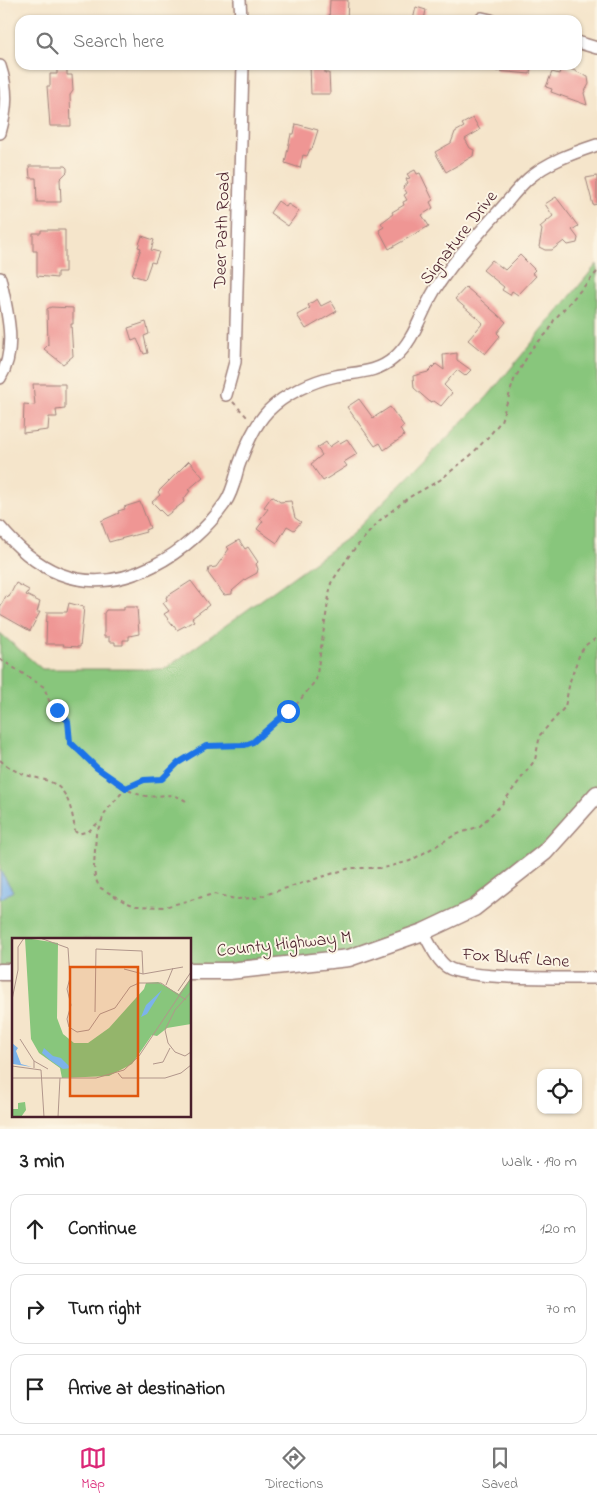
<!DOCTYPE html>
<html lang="en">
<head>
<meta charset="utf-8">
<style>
  body { margin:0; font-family:"Indie Flower",sans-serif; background:#f6f6f6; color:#222 }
  .controls { position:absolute; right:15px; bottom:15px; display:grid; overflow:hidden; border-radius:10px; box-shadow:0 1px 4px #0004 }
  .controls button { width:45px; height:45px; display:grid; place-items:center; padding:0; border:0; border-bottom:1px solid #e0e0e0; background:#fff; color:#222; font:25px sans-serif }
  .stop { position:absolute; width:15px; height:15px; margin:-11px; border:4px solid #1a73e8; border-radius:50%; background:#fff }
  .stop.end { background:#1a73e8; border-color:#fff; box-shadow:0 1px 5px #0008 }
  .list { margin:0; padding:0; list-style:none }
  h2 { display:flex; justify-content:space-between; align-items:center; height:65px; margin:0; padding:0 20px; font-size:21px }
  h2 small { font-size:16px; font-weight:400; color:#767676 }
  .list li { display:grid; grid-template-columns:32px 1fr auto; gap:15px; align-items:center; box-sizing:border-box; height:70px; margin:0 10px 10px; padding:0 10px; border:1px solid #e0e0e0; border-radius:15px }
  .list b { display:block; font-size:19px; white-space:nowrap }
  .list em { font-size:16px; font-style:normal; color:#767676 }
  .icon { flex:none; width:28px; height:28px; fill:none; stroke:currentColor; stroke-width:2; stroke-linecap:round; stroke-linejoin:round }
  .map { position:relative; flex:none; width:597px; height:1129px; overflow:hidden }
  .search { position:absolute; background:#fff; box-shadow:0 1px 4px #0004; left:15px; right:15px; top:15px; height:55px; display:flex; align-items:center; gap:12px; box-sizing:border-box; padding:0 18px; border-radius:15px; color:#767676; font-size:19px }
  .sheet { height:305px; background:#fff }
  nav { display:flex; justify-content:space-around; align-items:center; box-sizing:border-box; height:70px; border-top:1px solid #e0e0e0; background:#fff; font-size:14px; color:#767676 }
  nav a { display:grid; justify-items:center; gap:2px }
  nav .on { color:#db2777 }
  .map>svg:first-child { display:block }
  .green { fill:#88c67c; stroke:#697254 }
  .water { fill:#7cb3eb; stroke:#63698b }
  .building { fill:#ef9694 }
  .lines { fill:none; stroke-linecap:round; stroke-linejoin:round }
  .minor-casing { stroke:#a0827b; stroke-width:14 }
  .secondary-casing { stroke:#a0827b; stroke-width:19 }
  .path { stroke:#a0827b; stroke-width:2; stroke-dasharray:4 4; stroke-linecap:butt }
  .minor { stroke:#fff; stroke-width:11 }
  .secondary { stroke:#fff; stroke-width:16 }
  .route { stroke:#1a73e8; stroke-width:6 }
  .labels { text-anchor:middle; stroke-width:4; stroke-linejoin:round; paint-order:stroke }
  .street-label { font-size:18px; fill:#4a1f2b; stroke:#fcf5e5 }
  .inset-road { fill:none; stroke:#b1968b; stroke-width:1 }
  .view { fill:#e0560e; fill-opacity:0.15; stroke:#e0560e; stroke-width:2.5 }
  .inset-edge { fill:none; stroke:#4a1f2b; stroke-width:2.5 }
</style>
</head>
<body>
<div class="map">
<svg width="597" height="1129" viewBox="0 0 597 1129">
  <rect width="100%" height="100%" fill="#fcf5e5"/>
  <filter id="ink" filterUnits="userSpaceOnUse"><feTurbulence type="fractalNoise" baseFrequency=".02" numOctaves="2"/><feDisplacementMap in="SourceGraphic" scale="10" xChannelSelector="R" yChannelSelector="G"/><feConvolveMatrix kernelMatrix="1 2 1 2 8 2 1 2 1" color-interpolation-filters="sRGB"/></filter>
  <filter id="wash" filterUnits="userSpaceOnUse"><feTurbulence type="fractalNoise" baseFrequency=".0096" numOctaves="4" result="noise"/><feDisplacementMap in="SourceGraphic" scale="20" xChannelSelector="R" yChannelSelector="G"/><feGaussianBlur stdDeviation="1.12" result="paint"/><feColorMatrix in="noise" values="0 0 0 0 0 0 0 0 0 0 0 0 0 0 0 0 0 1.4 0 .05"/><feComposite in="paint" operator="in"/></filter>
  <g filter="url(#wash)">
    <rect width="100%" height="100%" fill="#f5e5cb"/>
    <path class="green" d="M597 264V794L474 908 365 953 190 971V939H14V972H0V633L42 669H165L350 536 488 396Z"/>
    <path class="water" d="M0 870 13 891 2 898 0 897Z"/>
    <g id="blocks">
      <g class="building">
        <path d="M330 0H348L347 20H329Z"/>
        <path d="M416 7 426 10 424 20H413Z"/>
        <path d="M310 65H325V73H329L330 94H311Z"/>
        <path d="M496 65H531L530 74 496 71Z"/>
        <path d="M562 65 588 77 589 84 584 93 587 105 551 92 552 89 546 87 552 72 559 74Z"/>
        <path d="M57 68H67V75H72L73 91 70 95 71 126H50L47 86H50V74H57Z"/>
        <path d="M473 118 480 130 465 139 470 148 474 150 473 156 446 172 435 152 451 143 455 132 464 127 462 124Z"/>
        <path d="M296 124 318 130 312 149H310L307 156 303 155 300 168 285 163 291 134H294Z"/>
        <path d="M29 166H65L67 168V172L60 179 61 202H37L36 178H30Z"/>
        <path d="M415 170 417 174 420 173 433 200 430 202 433 208 422 215 429 226 389 249 379 230 384 227 381 223 393 214 392 212 404 205 403 202 407 200 404 195 407 193 403 187 408 183 406 179 410 178 407 174Z"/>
        <path d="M597 176V204L593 205 586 178Z"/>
        <path d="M556 197 578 226 572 230 578 238 577 243 568 245 564 241 552 250H545L539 247 542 230 540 227 553 216 545 204Z"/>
        <path d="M278 201 286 207 288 204 299 211 288 226 270 213Z"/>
        <path d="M41 230H65V272H57V278L37 276V251H33V233H41Z"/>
        <path d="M142 236 154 240 151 250 159 252 155 263 151 262 145 279 132 275 141 248 138 247Z"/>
        <path d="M520 255 535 270 532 273 536 276 518 295 512 291 510 295 502 290 504 287 483 270 492 260 505 270Z"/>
        <path d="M466 287 506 322 497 333 500 336 485 354 468 340 483 323 455 299Z"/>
        <path d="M317 299 321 306 331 301 337 311 306 329 297 315 310 308 308 305Z"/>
        <path d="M51 307 73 308V324H71L73 356 63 364 44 349 48 345 47 309Z"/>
        <path d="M146 322 149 334 144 336 148 353 144 354 137 339 132 341 128 328Z"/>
        <path d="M457 353V360L471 370 465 376 457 370 444 385 452 393 441 406 434 401 430 402 414 388 413 376 428 372 436 364 444 370 443 355Z"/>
        <path d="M33 384H65V409L56 410 57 417H49L48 430 23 433 24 404 35 405Z"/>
        <path d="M359 399 373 418 390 407 404 426 400 429 404 436 384 450 380 443 375 446 347 407Z"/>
        <path d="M347 439 357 454 344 462 347 466 323 481 311 464 322 455 317 448 326 442 329 447 338 441 340 443Z"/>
        <path d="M189 461 203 477 188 490 190 491 183 500 184 502 166 516 152 502 160 495 158 492Z"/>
        <path d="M272 496 280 502 291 501 295 518 301 522 294 530 287 526 277 543 257 529 263 521 260 519 268 509 264 507Z"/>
        <path d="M140 502 150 528 145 530 146 532 109 542 101 521 119 513 118 511 125 509 124 507Z"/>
        <path d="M239 540 245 549 248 547 258 562 256 564 258 569 257 573 246 579 232 591V594L224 595 208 573 209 568 216 567 229 549 227 547Z"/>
        <path d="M191 581 209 605 192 618 194 621 177 630 164 614 169 611 163 603 167 600 166 597Z"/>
        <path d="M16 583 29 590 26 595 40 602 37 612H40L30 631 0 614V607L6 596 9 597Z"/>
        <path d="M69 603 84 607 80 647 63 646 64 644H46L47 612H67Z"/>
        <path d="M124 607H137L139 634 129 636V640H123V645H115V642H109V637H104V613L106 610H124Z"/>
      </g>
    </g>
  </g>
  <g filter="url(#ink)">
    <use href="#blocks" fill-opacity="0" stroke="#a0827b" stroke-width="1"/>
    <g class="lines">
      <g class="minor-casing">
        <g id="minor">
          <path d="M240 0 241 20"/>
          <path d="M482 18 491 20"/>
          <path d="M577 42 597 48"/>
          <path d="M0 66C8 90 7 108 0 133"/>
          <path d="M0 278C7 310 18 349 0 378"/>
          <path d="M226 395 235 362 243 65"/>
          <path d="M0 527C17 547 35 564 60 574 122 598 191 552 225 503 233 492 235 478 239 465 246 446 254 426 268 411 285 394 312 381 336 376 357 372 377 373 394 358 417 338 421 309 438 285 456 258 478 234 500 210 509 200 518 188 528 179 547 162 573 153 597 145"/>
          <path d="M423 932C429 942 437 961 447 967 465 980 570 978 597 978"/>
        </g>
      </g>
      <g class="secondary-casing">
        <g id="secondary">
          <path d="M190 971H229L349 958 423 932 474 908 545 852 597 794"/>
          <path d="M0 972H14"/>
        </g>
      </g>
      <g class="path">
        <path d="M597 272 554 320 549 331 532 348 514 380 501 421 489 436 471 455 440 480 408 498 379 521 351 553 331 583 316 680 296 705 253 742 245 745 206 746 178 763 162 779 144 780 126 788 106 811 96 834 94 866 95 877 99 887 125 902 136 906 164 907 214 894 235 899 255 898 350 868H384L410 861 455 835 480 826 502 804 535 760 540 735 565 707 570 681 580 653 587 644 597 638"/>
        <path d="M233 402 249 419"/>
        <path d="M0 659 44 687 50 703 68 721 70 742C87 761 115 788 141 795 159 800 167 789 186 801"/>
        <path d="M0 760C36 793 66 759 75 831L78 834 89 831 99 822"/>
      </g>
      <use href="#minor" class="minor"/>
      <use href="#secondary" class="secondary"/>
    </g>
  </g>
  <g class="lines" filter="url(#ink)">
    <path class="route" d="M57 710 68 721 70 742 97 768 126 788 144 780 162 779 178 763 206 746 245 745 253 742 288 711"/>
  </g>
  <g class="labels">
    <g class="street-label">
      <text transform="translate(221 230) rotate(-88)" y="6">Deer Path Road</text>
      <text transform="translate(458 237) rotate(-52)" y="6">Signature Drive</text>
      <text transform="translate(284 943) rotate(-6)" y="6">County Highway M</text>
      <text transform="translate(516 957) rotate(4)" y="6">Fox Bluff Lane</text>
    </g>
  </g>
  <g transform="translate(12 938)">
    <rect width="179" height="179" fill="#f5e5cb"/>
    <path d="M13 0 46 5 45 80 51 96 62 105H76L97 90 132 51 134 45 146 44 167 56 179 40V86L155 90 145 98 140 97 120 126 97 138 50 140 48 130 27 115 19 101ZM13 164 14 172 9 179H0V171H6V165Z" fill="#88c67c"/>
    <path d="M150 52 135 76 129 79 134 67ZM0 105 6 110 4 113 9 126 20 129 1 126ZM32 110 41 118 49 120 59 130 51 131 38 122 30 115Z" fill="#7cb3eb"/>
    <path class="inset-road" d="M28 0 56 10 58 40 55 51 59 67 55 81 57 89 65 94 77 92 88 76 103 70 118 49 127 45H149L174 62M112 31 131 36 171 29M154 47 161 30M166 53 179 34M179 54 163 72 153 92 156 105 163 114 173 118 179 114M0 62 6 32V9L12 0M83 74 84 11 130 13 131 36M8 101 22 123V130M22 123 36 131M141 126 151 124 158 110M0 128 29 132 32 179M106 135 110 140H153L169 135 179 127M0 140H84L112 132 127 118 179 40M46 179 48 140"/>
    <path class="view" d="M58 29H126V158H58Z"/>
    <rect width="179" height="179" class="inset-edge"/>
  </g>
</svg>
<div class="controls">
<button><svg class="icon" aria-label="locate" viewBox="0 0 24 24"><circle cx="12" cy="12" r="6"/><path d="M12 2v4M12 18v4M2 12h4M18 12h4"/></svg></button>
</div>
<div class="stop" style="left:288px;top:711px"></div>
<div class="stop end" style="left:57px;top:710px"></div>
<div class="search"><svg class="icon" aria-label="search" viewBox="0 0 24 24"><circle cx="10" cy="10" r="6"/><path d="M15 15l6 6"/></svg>Search here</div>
</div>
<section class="sheet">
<h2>3 min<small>Walk · 190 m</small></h2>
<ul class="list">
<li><svg class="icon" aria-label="ahead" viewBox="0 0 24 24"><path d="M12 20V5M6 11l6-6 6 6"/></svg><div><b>Continue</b></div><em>120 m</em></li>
<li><svg class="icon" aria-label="right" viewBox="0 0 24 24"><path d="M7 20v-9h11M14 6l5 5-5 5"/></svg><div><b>Turn right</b></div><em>70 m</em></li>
<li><svg class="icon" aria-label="arrive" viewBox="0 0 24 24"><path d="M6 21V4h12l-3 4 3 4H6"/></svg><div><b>Arrive at destination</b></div></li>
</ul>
</section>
<nav>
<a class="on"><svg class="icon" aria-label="map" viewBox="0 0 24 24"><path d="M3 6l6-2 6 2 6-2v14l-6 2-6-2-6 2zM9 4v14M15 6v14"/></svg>Map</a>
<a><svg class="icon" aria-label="directions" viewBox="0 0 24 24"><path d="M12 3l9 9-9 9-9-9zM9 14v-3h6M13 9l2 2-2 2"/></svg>Directions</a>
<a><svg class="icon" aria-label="saved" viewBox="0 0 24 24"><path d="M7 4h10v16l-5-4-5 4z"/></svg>Saved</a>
</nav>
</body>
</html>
